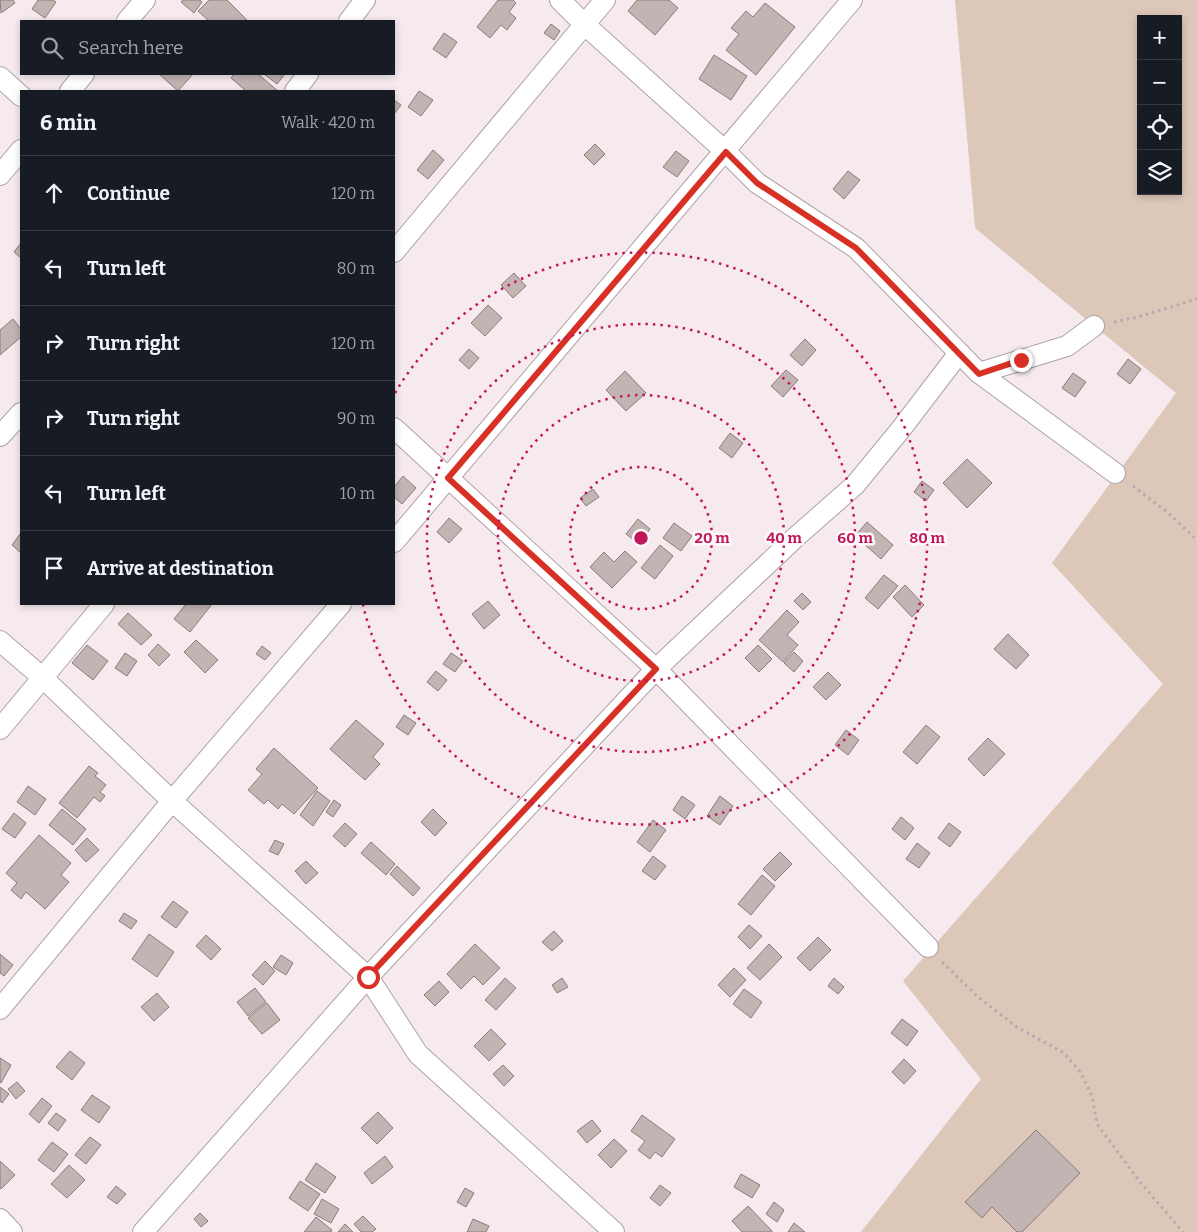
<!DOCTYPE html>
<html lang="en">
<head>
<meta charset="utf-8">
<style>
  body { margin:0; font-family:Bitter,serif; background:#242831; color:#f1f3f6 }
  .controls { position:absolute; right:15px; top:15px; display:grid; overflow:hidden; border-radius:0px; box-shadow:0 2px 8px #0003 }
  .controls button { width:45px; height:45px; display:grid; place-items:center; padding:0; border:0; border-bottom:1px solid #363941; background:#171b24; color:#f1f3f6; font:25px sans-serif }
  .stop { position:absolute; width:15px; height:15px; margin:-11px; border:4px solid #d93025; border-radius:50%; background:#fff }
  .stop.end { background:#d93025; border-color:#fff; box-shadow:0 1px 5px #0008 }
  .list { margin:0; padding:0; list-style:none }
  h2 { display:flex; justify-content:space-between; align-items:center; height:65px; margin:0; padding:0 20px; font-size:21px }
  h2 small { font-size:16px; font-weight:400; color:#9ea1a6 }
  .list li { display:grid; grid-template-columns:32px 1fr auto; gap:15px; align-items:center; box-sizing:border-box; height:75px; padding:0 20px; border-top:1px solid #363941 }
  .list b { display:block; font-size:19px; white-space:nowrap }
  .list em { font-size:16px; font-style:normal; color:#9ea1a6 }
  .icon { flex:none; width:28px; height:28px; fill:none; stroke:currentColor; stroke-width:2; stroke-linecap:round; stroke-linejoin:round }
  .map { position:relative; flex:none; width:1197px; height:1232px; overflow:hidden }
  .search { position:absolute; background:#171b24; box-shadow:0 2px 8px #0003; left:20px; top:20px; width:375px; height:55px; display:flex; align-items:center; gap:12px; box-sizing:border-box; padding:0 18px; border-radius:0px; color:#9ea1a6; font-size:19px }
  .panel { position:absolute; background:#171b24; box-shadow:0 2px 8px #0003; left:20px; top:90px; width:375px; height:515px; border-radius:0px }
  .map>svg:first-child { display:block }
  .green { fill:#ddc7b9; fill-rule:evenodd }
  .building { fill:#c1b4b3; stroke:#897d7c }
  .lines { fill:none; stroke-linecap:round; stroke-linejoin:round }
  .street-casing { stroke:#aea3a7; stroke-width:22 }
  .path { stroke:#b4aaae; stroke-width:3; stroke-dasharray:2.5 4; stroke-linecap:butt }
  .street { stroke:#fff; stroke-width:20 }
  .route { stroke:#d93025; stroke-width:6 }
  .ring { fill:none; stroke:#c2185b; stroke-width:2.5; stroke-dasharray:2.5 5 }
  .centre { fill:#c2185b; stroke:#fffafb; stroke-width:2.5 }
  .ring-label { font-size:15px; text-anchor:middle; font-weight:bold; fill:#c2185b; stroke:#fffafb; stroke-width:5; stroke-linejoin:round; paint-order:stroke }
</style>
</head>
<body>
<div class="map">
<svg width="1197" height="1232" viewBox="0 0 1197 1232">
  <rect width="100%" height="100%" fill="#f6eaef"/>
  <path class="green" d="M955 0H1197V1232H861L981 1079 903 981 1163 684 1052 563 1176 393 975 228ZM1141 19H1178V191H1141Z"/>
  <g class="building">
    <path d="M0 0H13L15 3 1 13Z"/>
    <path d="M38 0H53L56 2 45 18 32 9Z"/>
    <path d="M183 0H200L202 2 194 13 181 2Z"/>
    <path d="M209 0H227L248 21H209L198 11Z"/>
    <path d="M498 0H513L516 3 509 12 516 18 507 30 501 25 490 38 477 27Z"/>
    <path d="M637 0H669L678 8 655 35 628 11Z"/>
    <path d="M765 3 795 27 756 75 726 50 739 34 731 28 746 11 753 17Z"/>
    <path d="M551 24 560 31 554 40 544 33Z"/>
    <path d="M444 33 457 42 446 58 433 49Z"/>
    <path d="M714 55 747 76 731 100 699 79Z"/>
    <path d="M159 74H193L178 91Z"/>
    <path d="M234 74H258L278 91H246L231 78Z"/>
    <path d="M264 74H285L277 84Z"/>
    <path d="M419 91 433 100 421 116 408 107Z"/>
    <path d="M394 100 401 105 394 114Z"/>
    <path d="M595 144 605 154 594 165 584 155Z"/>
    <path d="M433 150 444 160 428 179 417 170Z"/>
    <path d="M676 151 689 161 677 177 663 167Z"/>
    <path d="M848 171 860 180 844 199 833 189Z"/>
    <path d="M21 243V258L14 252Z"/>
    <path d="M514 273 526 286 513 298 501 285Z"/>
    <path d="M488 305 502 318 485 336 471 323Z"/>
    <path d="M13 319 21 329V337L0 355V330Z"/>
    <path d="M805 339 816 350 802 366 790 355Z"/>
    <path d="M469 349 479 358 469 369 459 360Z"/>
    <path d="M1128 359 1141 369 1130 384 1117 374Z"/>
    <path d="M786 370 798 380 783 397 771 386Z"/>
    <path d="M625 371 646 393 626 411 606 390Z"/>
    <path d="M1073 373 1086 382 1075 397 1062 388Z"/>
    <path d="M730 433 743 443 732 458 719 448Z"/>
    <path d="M967 459 992 483 967 508 943 483Z"/>
    <path d="M403 476 416 488 402 504 394 497V487Z"/>
    <path d="M922 481 934 490 926 501 914 492Z"/>
    <path d="M593 489 599 497 586 506 580 498Z"/>
    <path d="M449 518 462 529 449 543 437 532Z"/>
    <path d="M638 519 650 529 639 544 626 534Z"/>
    <path d="M867 522 893 545 881 559 855 536Z"/>
    <path d="M674 523 692 536 681 551 663 538Z"/>
    <path d="M20 534 21 535V553L12 545Z"/>
    <path d="M660 545 673 556 655 579 641 568Z"/>
    <path d="M625 551 637 562 612 588 590 567 604 552 614 562Z"/>
    <path d="M884 575 898 586 878 609 865 598Z"/>
    <path d="M905 585 924 605 912 617 893 597Z"/>
    <path d="M802 593 811 602 803 610 794 601Z"/>
    <path d="M488 601 500 615 484 629 472 614Z"/>
    <path d="M186 604H212L190 632 174 619Z"/>
    <path d="M787 610 799 622 787 635 798 645 783 662 759 640Z"/>
    <path d="M128 613 152 635 141 645 118 624Z"/>
    <path d="M1008 634 1029 655 1016 669 994 649Z"/>
    <path d="M196 640 218 660 205 673 184 652Z"/>
    <path d="M158 644 170 655 159 666 148 655Z"/>
    <path d="M87 645 108 661 93 680 72 663Z"/>
    <path d="M758 645 772 659 759 672 745 658Z"/>
    <path d="M262 646 271 653 265 660 256 654Z"/>
    <path d="M794 652 803 661 794 672 784 663Z"/>
    <path d="M125 653 137 661 127 676 115 668Z"/>
    <path d="M451 653 463 661 455 672 443 664Z"/>
    <path d="M436 671 447 680 438 691 427 682Z"/>
    <path d="M828 672 841 685 826 700 813 687Z"/>
    <path d="M404 715 416 723 408 735 396 727Z"/>
    <path d="M356 720 384 744 373 757 380 764 365 780 330 749Z"/>
    <path d="M926 725 940 737 917 764 903 752Z"/>
    <path d="M846 730 859 740 848 755 835 745Z"/>
    <path d="M988 738 1005 754 984 776 968 759Z"/>
    <path d="M274 748 318 788 294 814 282 804 278 809 268 800 264 804 248 790 262 774 256 769Z"/>
    <path d="M89 766 98 773 95 776 106 785 100 792 105 796 100 802 94 797 77 818 59 803Z"/>
    <path d="M28 786 46 799 35 815 17 802Z"/>
    <path d="M317 791 330 801 313 826 300 815Z"/>
    <path d="M682 796 695 805 685 819 673 810Z"/>
    <path d="M720 796 733 806 720 825 707 816Z"/>
    <path d="M334 800 341 805 333 817 326 812Z"/>
    <path d="M62 809 86 829 73 845 49 825Z"/>
    <path d="M433 809 447 823 435 836 421 822Z"/>
    <path d="M14 813 26 823 15 838 2 829Z"/>
    <path d="M901 817 914 828 905 840 892 829Z"/>
    <path d="M653 820 666 830 650 852 637 842Z"/>
    <path d="M345 823 357 834 345 847 333 836Z"/>
    <path d="M949 823 961 832 950 847 938 838Z"/>
    <path d="M39 835 71 863 61 875 69 882 45 909 26 892 21 899 11 890 17 883 6 873Z"/>
    <path d="M87 838 99 850 86 862 75 850Z"/>
    <path d="M275 840 284 844 278 855 269 851Z"/>
    <path d="M371 842 395 864 386 875 361 853Z"/>
    <path d="M917 843 930 853 919 868 906 859Z"/>
    <path d="M780 852 792 864 775 881 763 869Z"/>
    <path d="M653 856 666 866 655 880 642 871Z"/>
    <path d="M306 861 318 873 306 884 295 871Z"/>
    <path d="M397 866 420 888 413 896 390 874Z"/>
    <path d="M762 875 775 886 751 915 738 904Z"/>
    <path d="M173 901 188 912 176 928 161 917Z"/>
    <path d="M124 913 137 921 131 929 119 921Z"/>
    <path d="M749 925 762 936 750 949 738 937Z"/>
    <path d="M554 931 563 941 552 951 542 942Z"/>
    <path d="M149 934 174 952 157 977 132 959Z"/>
    <path d="M206 935 221 949 211 960 196 946Z"/>
    <path d="M818 937 831 950 810 971 797 958Z"/>
    <path d="M475 944 500 968 483 985 474 976 461 989 447 974Z"/>
    <path d="M769 944 782 957 760 980 747 968Z"/>
    <path d="M0 954 13 965 4 976 0 973Z"/>
    <path d="M281 955 293 963 286 975 273 967Z"/>
    <path d="M265 961 275 971 263 985 252 975Z"/>
    <path d="M734 968 746 980 730 997 718 985Z"/>
    <path d="M505 978 516 988 496 1010 485 1000Z"/>
    <path d="M562 978 568 987 557 993 552 985Z"/>
    <path d="M834 978 844 987 838 994 828 986Z"/>
    <path d="M439 981 449 992 435 1006 424 995Z"/>
    <path d="M255 988 266 1002 248 1016 237 1002Z"/>
    <path d="M744 989 762 1002 751 1018 733 1004Z"/>
    <path d="M157 993 169 1007 154 1021 141 1007Z"/>
    <path d="M267 1003 280 1020 262 1034 248 1018Z"/>
    <path d="M902 1019 918 1031 907 1046 891 1033Z"/>
    <path d="M491 1029 506 1044 489 1061 474 1046Z"/>
    <path d="M70 1051 85 1063 72 1080 56 1067Z"/>
    <path d="M0 1058 11 1065 1 1083 0 1082Z"/>
    <path d="M904 1059 916 1071 904 1084 892 1072Z"/>
    <path d="M503 1065 514 1076 504 1086 493 1074Z"/>
    <path d="M17 1082 25 1091 16 1099 8 1089Z"/>
    <path d="M0 1087 9 1094 2 1103 0 1101Z"/>
    <path d="M92 1095 110 1107 99 1123 81 1110Z"/>
    <path d="M42 1098 52 1106 39 1123 29 1114Z"/>
    <path d="M378 1112 393 1128 377 1144 361 1128Z"/>
    <path d="M56 1113 66 1120 58 1131 48 1123Z"/>
    <path d="M642 1115 675 1139 662 1157 655 1152 650 1159 638 1150 645 1141 631 1131Z"/>
    <path d="M592 1120 601 1131 587 1143 577 1131Z"/>
    <path d="M1036 1130 1080 1173 1022 1232H1017L992 1207 982 1218 965 1202Z"/>
    <path d="M90 1137 101 1145 86 1164 75 1155Z"/>
    <path d="M614 1139 627 1151 611 1168 598 1155Z"/>
    <path d="M52 1142 68 1154 54 1172 38 1160Z"/>
    <path d="M385 1156 393 1167 372 1184 364 1173Z"/>
    <path d="M0 1161 15 1175 1 1189 0 1188Z"/>
    <path d="M316 1163 336 1177 325 1193 305 1180Z"/>
    <path d="M69 1165 85 1180 67 1198 51 1184Z"/>
    <path d="M741 1174 760 1185 752 1198 734 1187Z"/>
    <path d="M300 1181 320 1194 308 1211 289 1198Z"/>
    <path d="M660 1185 671 1193 660 1206 650 1198Z"/>
    <path d="M116 1186 126 1194 117 1204 107 1197Z"/>
    <path d="M465 1188 474 1193 466 1207 457 1202Z"/>
    <path d="M322 1199 339 1209 331 1223 314 1214Z"/>
    <path d="M774 1202 784 1210 777 1222 766 1214Z"/>
    <path d="M748 1206 772 1231V1232H742L732 1221Z"/>
    <path d="M200 1213 208 1221 201 1227 194 1219Z"/>
    <path d="M363 1216 376 1229 372 1232H361L354 1224Z"/>
    <path d="M316 1217 332 1230 331 1232H304Z"/>
    <path d="M473 1219 489 1226 486 1232H467Z"/>
    <path d="M794 1223 805 1232H788Z"/>
    <path d="M345 1224 353 1232H338Z"/>
  </g>
  <g class="lines">
    <g class="street-casing">
      <g id="street">
        <path d="M560 0 584 24 726 152 757 183 856 248 979 373 1115 473"/>
        <path d="M127 21 145 0"/>
        <path d="M349 21 365 0"/>
        <path d="M0 77 21 96"/>
        <path d="M70 91 84 74"/>
        <path d="M295 91 308 74"/>
        <path d="M0 175 21 150"/>
        <path d="M394 252 605 0"/>
        <path d="M979 373 1067 346 1094 326"/>
        <path d="M394 428 656 669 928 947"/>
        <path d="M0 436 21 413"/>
        <path d="M394 542 852 0"/>
        <path d="M0 641 43 678 172 801 368 977 418 1054 614 1232"/>
        <path d="M0 729 104 604"/>
        <path d="M0 1009 172 801 341 604"/>
        <path d="M0 1219 12 1232"/>
        <path d="M143 1232 368 977 656 669 797 536 855 485 901 429 959 353"/>
      </g>
    </g>
    <g class="path">
      <path d="M1114 322 1138 317 1197 299"/>
      <path d="M1133 486 1166 511 1197 540"/>
      <path d="M942 962 978 997 1017 1027 1064 1053 1081 1073 1092 1096 1097 1124 1140 1182 1183 1232"/>
    </g>
    <use href="#street" class="street"/>
  </g>
  <g class="lines">
    <path class="route" d="M368 977 656 669 448 478 726 152 757 183 856 248 979 374 1021 360"/>
  </g>
  <g class="ring">
    <circle cx="641" cy="538" r="71"/>
    <circle cx="641" cy="538" r="143"/>
    <circle cx="641" cy="538" r="214"/>
    <path d="M395 393A286 286 0 1 1 363 605"/>
  </g>
  <circle cx="641" cy="538" r="8" class="centre"/>
  <g class="ring-label">
    <text x="712" y="543">20 m</text>
    <text x="784" y="543">40 m</text>
    <text x="855" y="543">60 m</text>
    <text x="927" y="543">80 m</text>
  </g>
</svg>
<div class="controls">
<button>+</button>
<button>−</button>
<button><svg class="icon" aria-label="locate" viewBox="0 0 24 24"><circle cx="12" cy="12" r="6"/><path d="M12 2v4M12 18v4M2 12h4M18 12h4"/></svg></button>
<button><svg class="icon" aria-label="layers" viewBox="0 0 24 24"><path d="M12 4l9 5-9 5-9-5zM3 14l9 5 9-5"/></svg></button>
</div>
<div class="stop" style="left:368px;top:977px"></div>
<div class="stop end" style="left:1021px;top:360px"></div>
<div class="search"><svg class="icon" aria-label="search" viewBox="0 0 24 24"><circle cx="10" cy="10" r="6"/><path d="M15 15l6 6"/></svg>Search here</div>
<section class="panel">
<h2>6 min<small>Walk · 420 m</small></h2>
<ul class="list">
<li><svg class="icon" aria-label="ahead" viewBox="0 0 24 24"><path d="M12 20V5M6 11l6-6 6 6"/></svg><div><b>Continue</b></div><em>120 m</em></li>
<li><svg class="icon" aria-label="left" viewBox="0 0 24 24"><path d="M17 20v-9H6M10 6l-5 5 5 5"/></svg><div><b>Turn left</b></div><em>80 m</em></li>
<li><svg class="icon" aria-label="right" viewBox="0 0 24 24"><path d="M7 20v-9h11M14 6l5 5-5 5"/></svg><div><b>Turn right</b></div><em>120 m</em></li>
<li><svg class="icon" aria-label="right" viewBox="0 0 24 24"><path d="M7 20v-9h11M14 6l5 5-5 5"/></svg><div><b>Turn right</b></div><em>90 m</em></li>
<li><svg class="icon" aria-label="left" viewBox="0 0 24 24"><path d="M17 20v-9H6M10 6l-5 5 5 5"/></svg><div><b>Turn left</b></div><em>10 m</em></li>
<li><svg class="icon" aria-label="arrive" viewBox="0 0 24 24"><path d="M6 21V4h12l-3 4 3 4H6"/></svg><div><b>Arrive at destination</b></div></li>
</ul>
</section>
</div>
</body>
</html>
